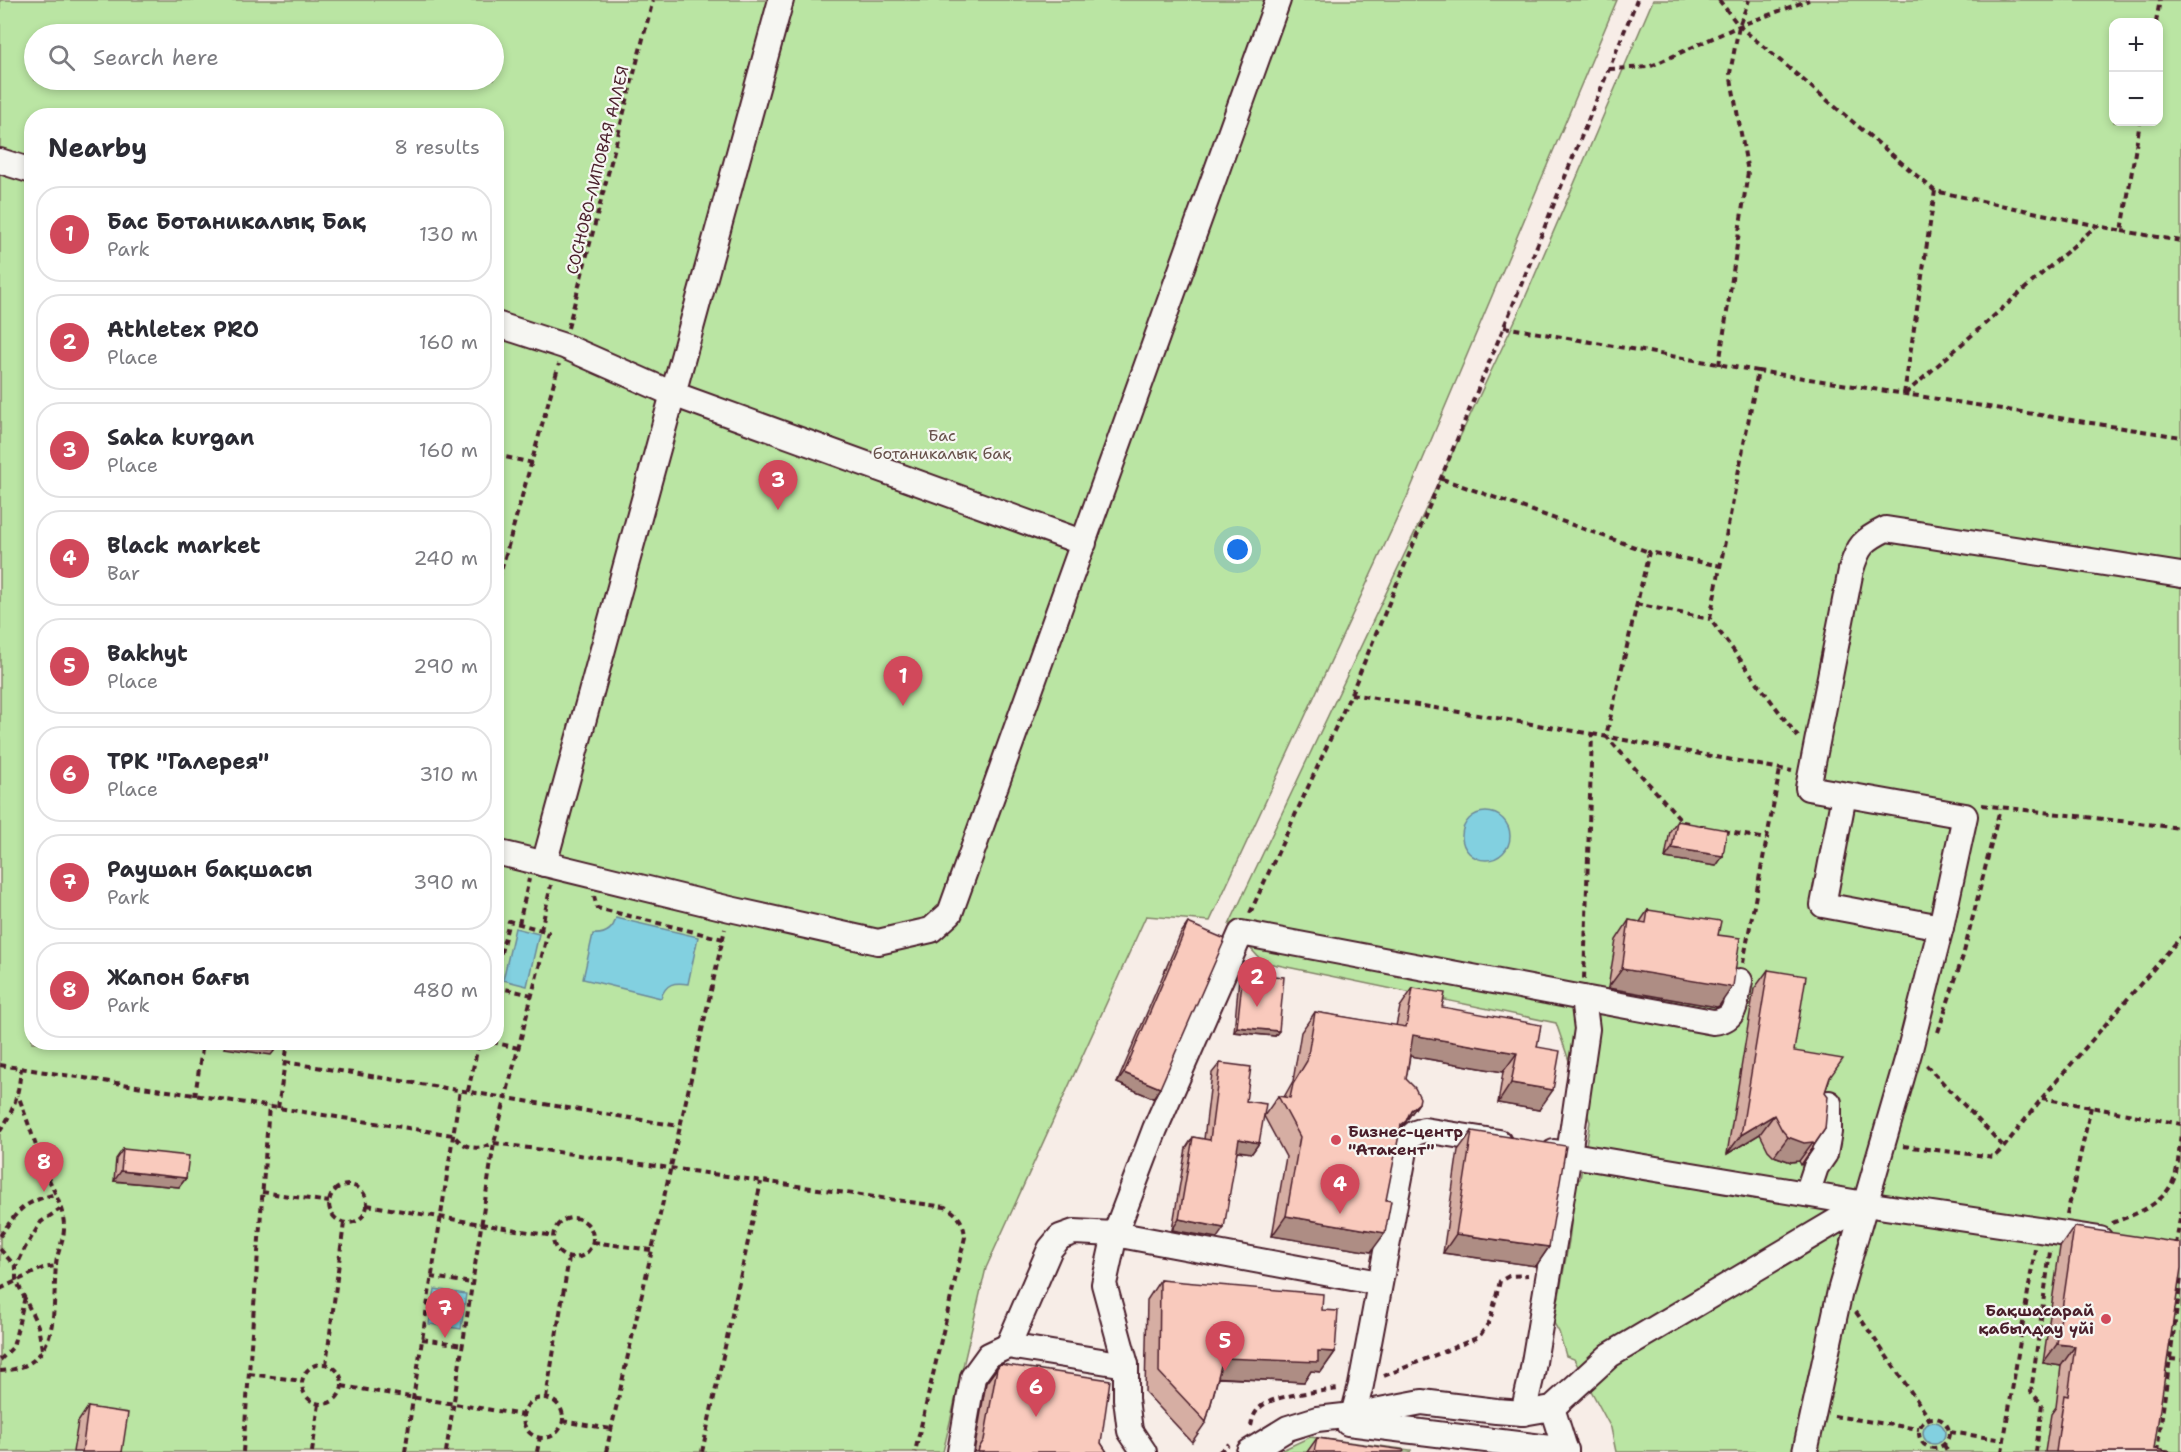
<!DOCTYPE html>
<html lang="en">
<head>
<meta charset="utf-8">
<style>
  body { margin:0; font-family:"Shantell Sans",sans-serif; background:#f2f2f3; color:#2b2b33 }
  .controls { position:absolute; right:18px; top:18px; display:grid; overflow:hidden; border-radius:12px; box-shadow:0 3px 9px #0003 }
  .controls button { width:54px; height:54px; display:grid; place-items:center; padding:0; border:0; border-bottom:2px solid #e1e1e2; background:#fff; color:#2b2b33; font:30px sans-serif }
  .you { position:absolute; left:1238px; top:550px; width:21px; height:21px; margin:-15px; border:4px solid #fff; border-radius:50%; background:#1a73e8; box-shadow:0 0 0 9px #1a73e833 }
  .badge { display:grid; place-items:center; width:39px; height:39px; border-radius:50%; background:#d1495b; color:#fff; font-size:20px; font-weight:700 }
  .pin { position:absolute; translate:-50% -50px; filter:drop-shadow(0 2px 3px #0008) }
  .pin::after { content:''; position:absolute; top:32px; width:21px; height:18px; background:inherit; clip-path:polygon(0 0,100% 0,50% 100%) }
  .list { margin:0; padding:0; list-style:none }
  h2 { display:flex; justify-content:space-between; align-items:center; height:78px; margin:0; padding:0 24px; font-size:26px }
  h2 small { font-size:20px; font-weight:400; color:#7c7c81 }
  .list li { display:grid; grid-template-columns:39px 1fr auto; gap:18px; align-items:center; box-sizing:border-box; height:96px; margin:0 12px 12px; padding:0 12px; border:2px solid #e1e1e2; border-radius:24px }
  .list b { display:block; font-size:22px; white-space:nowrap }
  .list p { margin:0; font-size:20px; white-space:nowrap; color:#7c7c81 }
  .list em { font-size:20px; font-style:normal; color:#7c7c81 }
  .icon { flex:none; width:33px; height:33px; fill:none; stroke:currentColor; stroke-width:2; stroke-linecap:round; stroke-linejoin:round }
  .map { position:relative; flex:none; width:2181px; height:1452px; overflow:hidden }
  .search { position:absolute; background:#fff; box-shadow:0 3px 9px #0003; left:24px; top:24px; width:480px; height:66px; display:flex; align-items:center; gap:15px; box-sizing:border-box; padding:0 21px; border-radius:33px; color:#7c7c81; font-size:22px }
  .panel { position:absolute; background:#fff; box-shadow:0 3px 9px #0003; left:24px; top:108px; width:480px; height:942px; border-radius:24px }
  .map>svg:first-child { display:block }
  .green { fill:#bae5a3; stroke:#828267; stroke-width:1.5; fill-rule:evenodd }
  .water { fill:#82d0e0; stroke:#6c8998; stroke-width:1.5 }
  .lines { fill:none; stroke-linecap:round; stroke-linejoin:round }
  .minor-casing { stroke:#4a1f2b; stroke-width:28 }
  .path { stroke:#4a1f2b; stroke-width:4; stroke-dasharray:6 4.5; stroke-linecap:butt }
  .minor { stroke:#f6f6f2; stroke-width:24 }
  .wall { fill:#d6aea3; stroke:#4a1f2b; stroke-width:1.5 }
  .shaded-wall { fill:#ae8d84; stroke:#4a1f2b; stroke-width:1.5 }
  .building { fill:#f9cabd; stroke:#4a1f2b; stroke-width:1.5 }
  .poi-dot { fill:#d1495b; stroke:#f6f6f2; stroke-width:2 }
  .labels { text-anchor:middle; stroke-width:4.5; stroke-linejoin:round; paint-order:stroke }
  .street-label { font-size:16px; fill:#4a1f2b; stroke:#f6f6f2 }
  .park-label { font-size:16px; fill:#665049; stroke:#f6f6f2 }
  .poi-label { font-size:16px; font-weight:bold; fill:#4a1f2b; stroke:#f6f6f2; text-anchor:start }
</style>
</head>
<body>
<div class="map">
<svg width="2181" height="1452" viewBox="0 0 2181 1452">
  <rect width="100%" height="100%" fill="#f7ede7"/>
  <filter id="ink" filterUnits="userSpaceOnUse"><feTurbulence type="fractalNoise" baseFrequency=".0167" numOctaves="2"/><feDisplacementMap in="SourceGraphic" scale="12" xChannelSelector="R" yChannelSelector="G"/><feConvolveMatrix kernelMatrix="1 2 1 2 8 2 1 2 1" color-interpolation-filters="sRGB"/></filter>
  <g filter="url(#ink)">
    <g class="green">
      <path d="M0 0H1617L1407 497 1210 921 1146 916 986 1268 943 1452H0ZM34 34H494V80H34ZM32 116H496V1042H32Z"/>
      <path d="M1653 0H2181V1452H1616L1611 1428 1574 1359 1566 1356 1559 1332 1554 1323 1569 1241 1576 1181 1580 1179 1590 1122 1556 1023 1263 962 1229 925 1519 312ZM2114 22H2158V122H2114Z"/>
      <path d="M1310 1437 1411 1450 1410 1452H1278Z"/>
    </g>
    <g class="water">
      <circle cx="1486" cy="836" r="24"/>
      <path d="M616 918 698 937 688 984C674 982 666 983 661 998L583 979 593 934C605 935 613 930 616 918Z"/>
      <path d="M515 928 539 934 527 986 503 980Z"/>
      <path d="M435 1289 466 1294 461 1329 429 1324Z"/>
      <circle cx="1934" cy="1433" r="11"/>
    </g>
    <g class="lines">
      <g class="minor-casing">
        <g id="minor">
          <path d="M0 161 32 171"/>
          <path d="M496 324 564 346 673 394 1084 543"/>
          <path d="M1844 795 1823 905 1941 927"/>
          <path d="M496 852 730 909 878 942 931 930 950 913 1278 0"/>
          <path d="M544 864 781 0"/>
          <path d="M1583 998 1713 1022C1738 1020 1735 1002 1740 981"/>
          <path d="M1554 1152 1865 1204 2100 1239"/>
          <path d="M1807 1194 1816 1167 1825 1154 1829 1132V1103"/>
          <path d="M1008 1346 1050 1249 1060 1237 1074 1232 1115 1234 1379 1283"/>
          <path d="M1552 1408 1566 1452"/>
          <path d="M1353 1415 1361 1385 1407 1140 1415 1133 1424 1130 1499 1142"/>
          <path d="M1348 1423 1566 1450"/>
          <path d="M960 1452 973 1377 989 1355 1008 1346 1126 1365"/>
          <path d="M1144 1452 1130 1431 1126 1399V1365L1104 1284 1115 1234 1155 1129 1241 933 1583 998 1587 1029 1569 1154 1532 1374 1523 1413"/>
          <path d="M1249 1452 1288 1428 1317 1419 1353 1415 1422 1402 1496 1411 1523 1413 1552 1408 1610 1355 1865 1204"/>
          <path d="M1805 1452 1840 1291 1909 1053 1941 927 1965 816 1808 788 1851 570C1858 546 1863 540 1886 529L2181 575"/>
        </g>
      </g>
      <g class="path">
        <path d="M1719 0 1739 26 1935 191"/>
        <path d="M2156 22 2160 0"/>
        <path d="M1609 69 1649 67 1739 26 1809 0"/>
        <path d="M2122 231 2181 241"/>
        <path d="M1504 327 1758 371"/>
        <path d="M568 328 653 0"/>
        <path d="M1719 365 1748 172 1730 73 1739 26 1749 0"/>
        <path d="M1904 394 1935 191 2122 231 2140 122"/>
        <path d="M1905 394 2095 227"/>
        <path d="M496 455 533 463"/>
        <path d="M1442 479 1649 552"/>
        <path d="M496 589 559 364"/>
        <path d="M1636 604 1710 619"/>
        <path d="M1351 694 1592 734 1584 979"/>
        <path d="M1592 734 1792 771"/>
        <path d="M1798 737 1710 619 1758 371 2181 437"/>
        <path d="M1982 805 2181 828"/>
        <path d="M1688 823 1683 822 1606 736 1649 552 1721 566"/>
        <path d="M1724 831 1766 839"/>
        <path d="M594 896 597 908 723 939"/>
        <path d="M1250 913 1351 694 1508 317 1637 0"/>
        <path d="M519 924 529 879"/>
        <path d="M541 930 551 885"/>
        <path d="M1743 963 1780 770"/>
        <path d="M496 987 532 995"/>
        <path d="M1938 1032 1963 956 2000 809"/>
        <path d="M492 1042 518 1048"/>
        <path d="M285 1062 679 1126"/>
        <path d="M0 1065 453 1135C465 1149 477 1151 494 1143L945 1207C958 1213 964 1223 965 1237L915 1452"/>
        <path d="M1926 1065 2004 1147"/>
        <path d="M468 1091 479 1042"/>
        <path d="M195 1096 203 1042"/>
        <path d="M2042 1098 2181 1124"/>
        <path d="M278 1108 288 1042"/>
        <path d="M0 1131C14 1111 19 1093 21 1068"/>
        <path d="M1903 1146 1994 1157 2004 1147 2042 1098 2181 937"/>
        <circle cx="348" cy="1204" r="19"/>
        <path d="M262 1192 329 1202"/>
        <path d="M367 1205 553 1236"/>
        <path d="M2067 1215 2091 1107"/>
        <circle cx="573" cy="1238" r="20"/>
        <path d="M2112 1223C2136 1214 2166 1204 2175 1176 2179 1163 2179 1147 2181 1133"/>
        <path d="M0 1236C20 1208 21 1204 55 1194"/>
        <path d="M593 1242 651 1250"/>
        <path d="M2176 1245 2181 1211"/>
        <path d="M0 1249 16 1267"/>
        <path d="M431 1277 472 1283"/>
        <path d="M0 1289 43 1268 56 1266"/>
        <path d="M1856 1312 1929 1418"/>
        <path d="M422 1339 463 1345"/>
        <path d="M42 1349 38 1326 16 1280V1267L25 1248 41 1222 60 1209"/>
        <path d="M2170 1359 2181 1360"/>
        <path d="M0 1360 13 1347 25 1297"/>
        <circle cx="322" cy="1384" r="20"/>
        <path d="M326 1365 344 1223"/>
        <path d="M0 1371C62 1368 52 1310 56 1265 57 1251 65 1239 64 1225 63 1205 51 1186 44 1168 35 1144 27 1119 18 1095"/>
        <path d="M249 1374 303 1381"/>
        <path d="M1384 1376 1479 1337 1490 1321 1500 1281 1509 1276 1528 1275"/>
        <path d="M342 1386 523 1415"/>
        <path d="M546 1398 569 1258"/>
        <circle cx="543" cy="1418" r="20"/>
        <path d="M1834 1416 1919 1429"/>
        <circle cx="1934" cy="1433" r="15"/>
        <path d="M562 1421 611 1429"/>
        <path d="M1251 1426C1252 1422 1253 1416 1256 1412 1266 1394 1319 1392 1339 1389"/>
        <path d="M1950 1432 2004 1440"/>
        <path d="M1944 1445 1948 1452"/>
        <path d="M243 1452 269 1106"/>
        <path d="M312 1452 319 1404"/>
        <path d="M405 1452 460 1090"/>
        <path d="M446 1452 494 1143 548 932 509 921 496 972"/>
        <path d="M537 1452 540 1437"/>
        <path d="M606 1452 725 929"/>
        <path d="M702 1452 761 1182"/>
        <path d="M1219 1452 1229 1444"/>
        <path d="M2002 1452 2035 1249"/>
        <path d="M2036 1452 2042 1404 2031 1392 2050 1252"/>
        <path d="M2157 1452 2181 1279"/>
      </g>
      <use href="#minor" class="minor"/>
    </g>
    <g class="wall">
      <path d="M1677 821 1723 856 1716 866 1665 858 1670 831Z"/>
      <path d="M1648 910 1718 935 1719 1006 1717 1007 1608 988 1616 940 1629 920 1640 922Z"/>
      <path d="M1188 923 1160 1088 1153 1098 1117 1083 1181 933Z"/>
      <path d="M1768 970 1794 1051 1830 1077 1825 1092V1129L1801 1165 1799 1161 1791 1162 1774 1156 1768 1150 1760 1134 1727 1154 1754 989Z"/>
      <path d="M1243 973 1275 1036 1234 1032 1239 978Z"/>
      <path d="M32 977V996L29 995Z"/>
      <path d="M1413 988 1442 1007 1537 1047 1539 1110 1498 1103 1503 1072 1410 1056 1406 1079 1419 1103 1400 1129 1371 1252 1272 1236 1286 1157 1264 1116 1278 1096 1284 1097 1293 1081 1301 1032 1315 1012 1396 1026 1400 1007Z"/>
      <path d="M1220 1063 1246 1101 1259 1143 1252 1153 1237 1151 1217 1238 1172 1230 1186 1148 1193 1137 1204 1139 1212 1073Z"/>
      <path d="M1472 1131 1549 1247 1536 1266 1443 1253 1458 1150Z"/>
      <path d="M123 1149 186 1178 179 1187 114 1181 116 1159Z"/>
      <path d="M2074 1227 2154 1449 2172 1452H2045L2051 1414 2056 1407 2061 1366 2043 1363 2060 1247Z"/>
      <path d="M1160 1280 1322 1310 1335 1352 1321 1372 1311 1371 1304 1382 1218 1378 1206 1422 1192 1442 1145 1392 1147 1300Z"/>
      <path d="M1000 1364 1101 1443 1107 1452H974L986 1383Z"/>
      <path d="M88 1407 122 1452H73L78 1422Z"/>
      <path d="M1317 1438 1403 1452H1307Z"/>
    </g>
    <g class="shaded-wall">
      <path d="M1672 848 1723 856 1716 866 1665 858Z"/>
      <path d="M1622 969 1733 986 1719 1006 1717 1007 1608 988Z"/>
      <path d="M1237 1027 1279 1031 1275 1036 1234 1032Z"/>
      <path d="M1413 1035 1517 1053 1503 1072 1399 1054Z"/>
      <path d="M228 1043 275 1050 271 1055 224 1048Z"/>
      <path d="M1124 1073 1160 1088 1153 1098 1117 1083Z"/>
      <path d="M1511 1083 1553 1090 1539 1110 1498 1103Z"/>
      <path d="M1419 1103 1392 1141 1388 1144 1411 1110Z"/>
      <path d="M1774 1115 1760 1134 1727 1154 1741 1135Z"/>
      <path d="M1788 1137 1813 1142 1799 1161 1791 1162 1774 1156Z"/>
      <path d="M1239 1139 1259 1143 1252 1153 1232 1150Z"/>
      <path d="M121 1171 186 1178 179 1187 114 1181Z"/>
      <path d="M1286 1216 1385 1233 1371 1252 1272 1236Z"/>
      <path d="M1179 1219 1224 1228 1217 1238 1172 1230Z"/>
      <path d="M1456 1234 1549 1247 1536 1266 1443 1253Z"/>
      <path d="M2057 1344 2075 1346 2061 1366 2043 1363Z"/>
      <path d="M1318 1351 1335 1352 1321 1372 1311 1371 1304 1382 1210 1377 1223 1358Z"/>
    </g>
    <g class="building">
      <path d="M1677 821 1727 830 1723 856 1672 848Z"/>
      <path d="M1648 910 1721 921 1718 935 1740 938 1733 986 1730 987 1622 969 1629 920 1646 923Z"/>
      <path d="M1188 923 1225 939 1160 1088 1124 1073Z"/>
      <path d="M1768 970 1806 976 1794 1051 1843 1059 1830 1077 1825 1092 1828 1096 1825 1129 1814 1145 1813 1142 1804 1143 1788 1137 1782 1130 1774 1115 1741 1135Z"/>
      <path d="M1243 973 1284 977 1279 1031 1237 1027Z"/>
      <path d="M1413 988 1445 993 1442 1007 1541 1025 1537 1047 1560 1051 1553 1090 1511 1083 1517 1053 1413 1035 1406 1079 1415 1088 1420 1098 1419 1103 1411 1110 1406 1121 1401 1125 1386 1200 1391 1201 1385 1233 1286 1216 1300 1137 1278 1096 1290 1098 1293 1084 1307 1061 1315 1012 1406 1027Z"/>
      <path d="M228 1042H276L275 1050Z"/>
      <path d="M1220 1063 1251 1067 1246 1101 1266 1104 1259 1143 1239 1139 1224 1228 1179 1219 1193 1137 1210 1140Z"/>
      <path d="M1472 1131 1566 1146 1549 1247 1456 1234Z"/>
      <path d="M123 1149 189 1156 186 1178 121 1171Z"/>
      <path d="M2074 1227 2181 1243V1268L2154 1449 2172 1452H2056L2064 1395 2068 1396 2075 1346 2057 1344Z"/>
      <path d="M1160 1280 1323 1294 1322 1310 1338 1311 1335 1352 1318 1351V1362L1223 1358 1206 1422 1159 1372Z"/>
      <path d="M1000 1364 1110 1380 1101 1443 1107 1452H978L979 1448 984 1440 997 1368Z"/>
      <path d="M88 1407 128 1413 122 1452H82Z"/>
      <path d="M1317 1438 1404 1450 1403 1452H1314Z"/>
    </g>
  </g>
  <g class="poi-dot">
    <circle cx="1336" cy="1140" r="6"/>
    <circle cx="2106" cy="1319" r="6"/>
  </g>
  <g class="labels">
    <g class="street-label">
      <text transform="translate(597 170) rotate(-76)" y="6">СОСНОВО-ЛИПОВАЯ АЛЛЕЯ</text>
    </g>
    <g class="park-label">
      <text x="942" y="441">Бас<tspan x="942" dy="18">ботаникалық бақ</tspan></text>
    </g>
    <g class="poi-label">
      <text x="1348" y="1137">Бизнес-центр<tspan x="1348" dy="18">"Атакент"</tspan></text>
      <text x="2094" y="1316" text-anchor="end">Бақшасарай<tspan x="2094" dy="18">қабылдау үйі</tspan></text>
    </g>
  </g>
</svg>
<div class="controls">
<button>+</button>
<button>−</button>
</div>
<div class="you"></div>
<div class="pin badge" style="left:903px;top:706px">1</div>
<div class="pin badge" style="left:1257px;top:1007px">2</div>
<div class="pin badge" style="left:778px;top:510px">3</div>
<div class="pin badge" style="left:1340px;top:1214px">4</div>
<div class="pin badge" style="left:1225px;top:1371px">5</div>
<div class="pin badge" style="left:1036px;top:1417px">6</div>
<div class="pin badge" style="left:445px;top:1338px">7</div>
<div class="pin badge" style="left:44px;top:1192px">8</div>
<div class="search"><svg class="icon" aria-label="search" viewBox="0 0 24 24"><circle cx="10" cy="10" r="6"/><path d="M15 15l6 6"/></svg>Search here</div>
<section class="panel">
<h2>Nearby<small>8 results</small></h2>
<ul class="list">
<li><span class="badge">1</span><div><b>Бас Ботаникалық Бақ</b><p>Park</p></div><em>130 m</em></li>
<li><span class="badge">2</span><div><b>Athletex PRO</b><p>Place</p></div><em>160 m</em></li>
<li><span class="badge">3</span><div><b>Saka kurgan</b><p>Place</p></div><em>160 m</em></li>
<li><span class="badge">4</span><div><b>Black market</b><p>Bar</p></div><em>240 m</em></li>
<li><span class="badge">5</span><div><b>Bakhyt</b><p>Place</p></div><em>290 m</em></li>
<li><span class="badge">6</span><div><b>ТРК &quot;Галерея&quot;</b><p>Place</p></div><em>310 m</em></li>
<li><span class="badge">7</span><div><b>Раушан бақшасы</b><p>Park</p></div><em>390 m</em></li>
<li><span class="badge">8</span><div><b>Жапон бағы</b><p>Park</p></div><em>480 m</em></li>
</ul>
</section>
</div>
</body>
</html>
